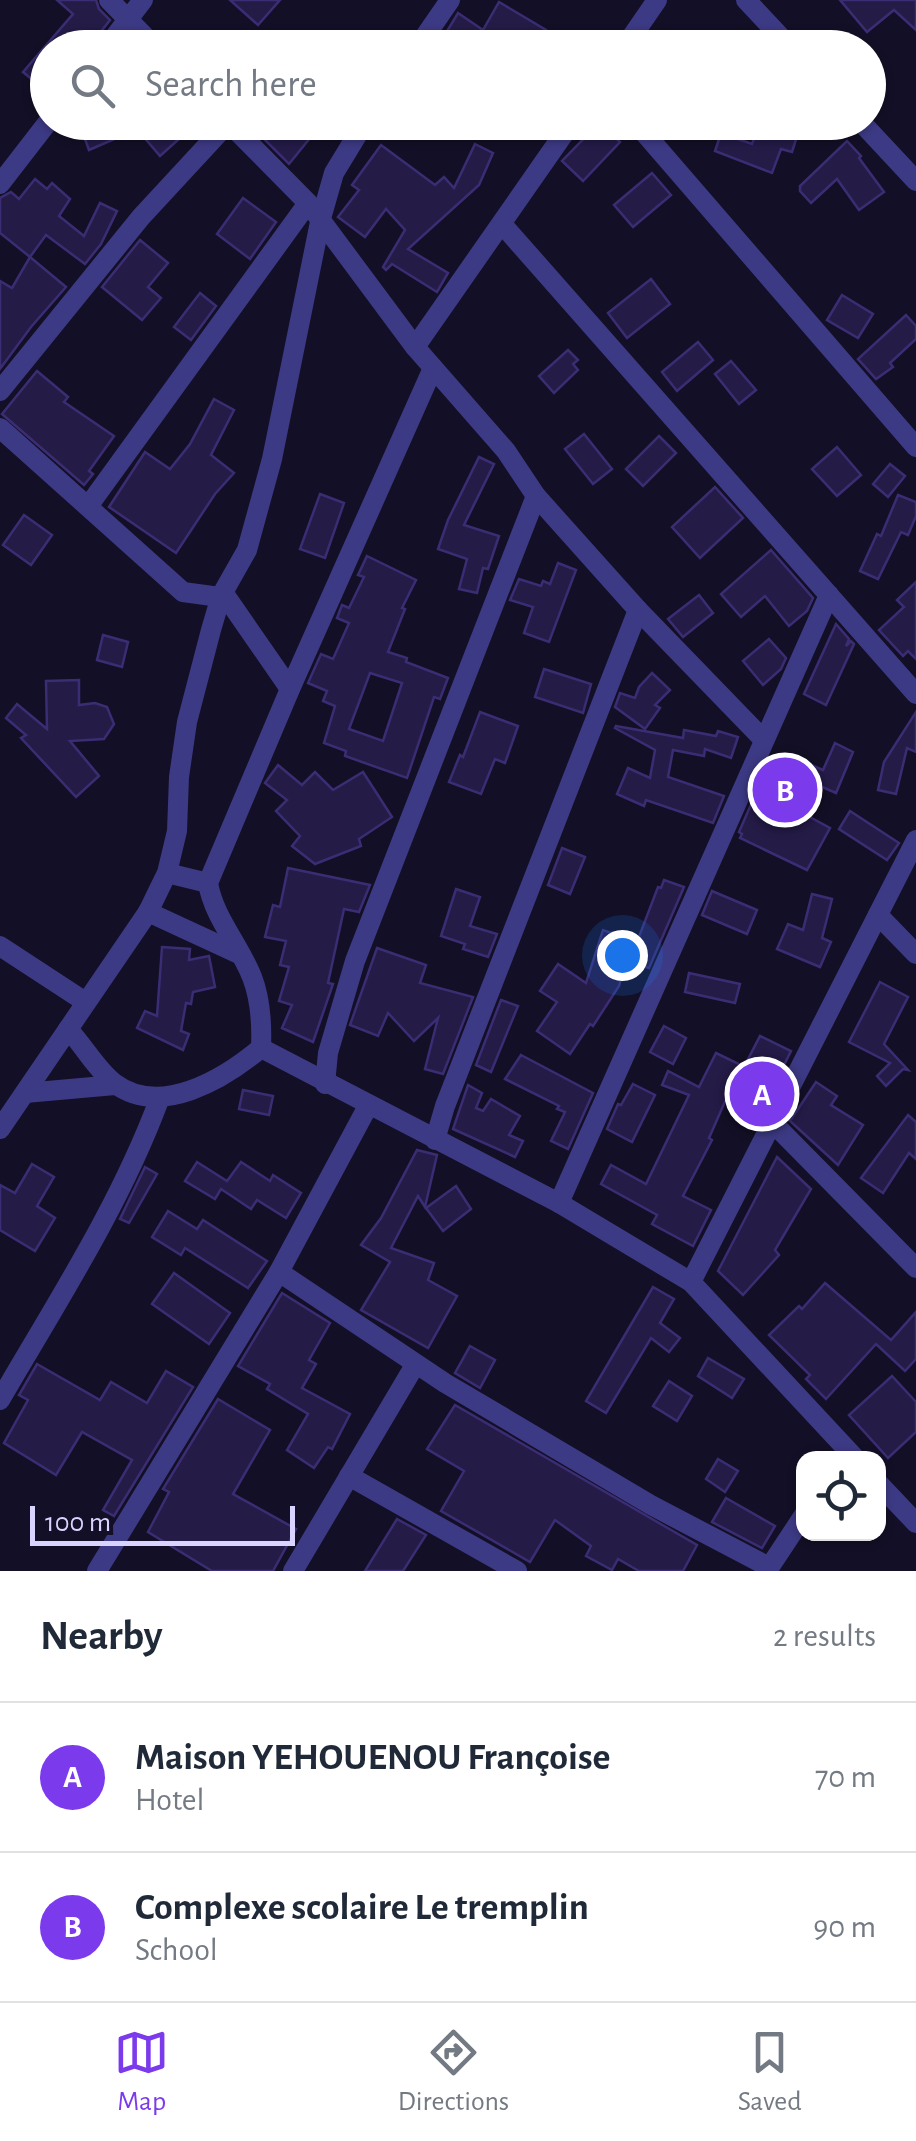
<!DOCTYPE html>
<html lang="en">
<head>
<meta charset="utf-8">
<style>
  body { margin:0; font-family:"Alegreya Sans",sans-serif; background:#f6f6f7; color:#1f2937 }
  .controls { position:absolute; right:30px; bottom:30px; display:grid; overflow:hidden; border-radius:20px; box-shadow:0 2px 8px #0004 }
  .controls button { width:90px; height:90px; display:grid; place-items:center; padding:0; border:0; border-bottom:2px solid #e0e1e3; background:#fff; color:#1f2937; font:50px sans-serif }
  .scale { position:absolute; left:30px; bottom:25px; width:265px; box-sizing:border-box; padding-left:10px; border:5px solid #d9d4ff; border-top:0; font-size:28px; line-height:35px; white-space:nowrap; color:#d9d4ff; -webkit-text-stroke:8px #130f26; paint-order:stroke }
  .you { position:absolute; left:622px; top:955px; width:35px; height:35px; margin:-25px; border:8px solid #fff; border-radius:50%; background:#1a73e8; box-shadow:0 0 0 15px #1a73e833 }
  .badge { display:grid; place-items:center; width:65px; height:65px; border-radius:50%; background:#7c3aed; color:#fff; font-size:32px; font-weight:700 }
  .pin { position:absolute; translate:-50% -50%; border:5px solid #fff; box-shadow:0 2px 10px #0006 }
  .list { margin:0; padding:0; list-style:none }
  h2 { display:flex; justify-content:space-between; align-items:center; height:130px; margin:0; padding:0 40px; font-size:42px }
  h2 small { font-size:32px; font-weight:400; color:#747a83 }
  .list li { display:grid; grid-template-columns:65px 1fr auto; gap:30px; align-items:center; box-sizing:border-box; height:150px; padding:0 40px; border-top:2px solid #e0e1e3 }
  .list b { display:block; font-size:38px; white-space:nowrap }
  .list p { margin:0; font-size:32px; white-space:nowrap; color:#747a83 }
  .list em { font-size:32px; font-style:normal; color:#747a83 }
  .icon { flex:none; width:55px; height:55px; fill:none; stroke:currentColor; stroke-width:2; stroke-linecap:round; stroke-linejoin:round }
  .map { position:relative; flex:none; width:916px; height:1571px; overflow:hidden }
  .search { position:absolute; background:#fff; box-shadow:0 2px 8px #0004; left:30px; right:30px; top:30px; height:110px; display:flex; align-items:center; gap:25px; box-sizing:border-box; padding:0 35px; border-radius:55px; color:#747a83; font-size:38px }
  .sheet { height:430px; background:#fff }
  nav { display:flex; justify-content:space-around; align-items:center; box-sizing:border-box; height:140px; border-top:2px solid #e0e1e3; background:#fff; font-size:28px; color:#747a83 }
  nav a { display:grid; justify-items:center; gap:5px }
  nav .on { color:#7c3aed }
  .map>svg:first-child { display:block }
  .building { fill:#241b47; stroke:#3b2d73; stroke-width:2.5; fill-rule:evenodd }
  .lines { fill:none; stroke-linecap:round; stroke-linejoin:round }
  .minor { stroke:#3d3a85; stroke-width:20 }
</style>
</head>
<body>
<div class="map">
<svg width="916" height="1571" viewBox="0 0 916 1571">
  <rect width="100%" height="100%" fill="#130f26"/>
  <g class="building">
    <path d="M57 0H96L99 9 110 20 88 48H48V78L40 86 23 72 73 14Z"/>
    <path d="M230 0H280L258 25Z"/>
    <path d="M840 0H916V30L894 10 867 32Z"/>
    <path d="M499 2 546 30 536 48H468L446 33 458 13 483 30Z"/>
    <path d="M101 122H113L119 137 89 150 82 131Z"/>
    <path d="M131 122H198L160 156Z"/>
    <path d="M250 122H323L289 164 264 139 267 136Z"/>
    <path d="M600 122 620 142 583 181 562 161Z"/>
    <path d="M760 122H785L800 127 792 152 781 149 772 173 715 151 721 133 752 144Z"/>
    <path d="M847 141 861 156 859 158 884 192 859 210 837 179 811 203 800 191V186Z"/>
    <path d="M475 144 493 153 479 185 408 249 448 273 437 292 392 264 386 270 383 267 405 230 386 209 365 237 338 217 359 190 352 185 381 145 435 185 444 177 454 188Z"/>
    <path d="M652 173 671 195 633 227 614 205Z"/>
    <path d="M35 179 47 189 52 183 70 199 59 216 84 236 100 203 117 211 101 244 85 264 46 235 30 257 0 233V198L11 192 19 199Z"/>
    <path d="M243 198 276 222 250 259 217 234Z"/>
    <path d="M140 240 168 263 148 287 161 298 142 320 102 287Z"/>
    <path d="M30 257 66 287 31 327 0 369V281L12 288Z"/>
    <path d="M651 279 670 304 627 338 608 313Z"/>
    <path d="M200 293 216 306 191 340 174 327Z"/>
    <path d="M842 295 873 314 858 338 827 320Z"/>
    <path d="M906 315 916 326V339L890 363 893 367 876 379 858 359Z"/>
    <path d="M698 342 713 360 677 391 662 372Z"/>
    <path d="M568 350 578 360 573 364 578 370 554 393 539 376Z"/>
    <path d="M731 361 756 390 739 404 715 374Z"/>
    <path d="M37 371 68 397 64 402 114 436 89 471 93 474 84 485 2 414Z"/>
    <path d="M214 399 234 410 211 455 234 473 215 494 176 553 109 507 145 452 170 469 190 444Z"/>
    <path d="M584 434 612 469 593 484 565 449Z"/>
    <path d="M659 436 676 453 643 486 626 469Z"/>
    <path d="M837 447 861 475 837 496 812 469Z"/>
    <path d="M479 457 494 464 464 525 499 536 488 569 483 568 477 593 459 589 467 559 438 549 448 520Z"/>
    <path d="M890 464 905 476 888 497 873 484Z"/>
    <path d="M715 487 743 518 700 558 672 527Z"/>
    <path d="M320 494 344 503 325 558 300 549Z"/>
    <path d="M898 495 916 502V516L908 535 901 532 878 579 860 571 877 534 881 536Z"/>
    <path d="M24 515 52 535 31 565 3 545Z"/>
    <path d="M771 550 813 598 807 611 789 626 765 596 741 617 721 594Z"/>
    <path d="M367 556 416 580 402 608 405 609 388 652 407 658 406 662 448 678 440 699 434 697 407 778 345 756 346 751 324 743 335 706 323 701 327 691 308 683 321 654 333 659 349 623 337 618 342 605 349 608 364 577 358 575ZM370 673 402 683 383 741 349 729Z"/>
    <path d="M558 563 576 570 549 642 524 633 533 607 510 600 519 579 541 586 543 581 550 584Z"/>
    <path d="M916 582V659L908 651 903 656 879 630 904 607 897 600Z"/>
    <path d="M699 595 713 613 683 637 668 619Z"/>
    <path d="M836 624 849 639 846 646 851 641 854 644 826 705 804 694Z"/>
    <path d="M103 635 128 642 122 667 97 660Z"/>
    <path d="M769 639 786 658 781 669 763 685 743 661Z"/>
    <path d="M544 669 591 684 583 713 535 697Z"/>
    <path d="M652 673 670 690 655 705 660 708 645 729 615 707 620 693 635 698 639 687Z"/>
    <path d="M79 680V705L95 703 107 707 114 724 104 739 70 741 99 776 76 797 21 738 26 735 6 718 17 704 47 729 46 681Z"/>
    <path d="M480 712 518 726 505 763 495 759 481 794 449 782 460 755 463 757Z"/>
    <path d="M916 712V752L907 748 896 794 878 790 884 762Z"/>
    <path d="M616 726 683 738 684 730 716 736 718 731 738 737 731 758 705 749 704 756 673 750 668 777 724 796 713 823 646 800 644 806 617 794 628 768 650 778 655 750 615 728Z"/>
    <path d="M835 743 853 752 836 793 820 786 808 816 830 828 807 870 740 838 742 834 739 832 763 777 778 783 783 772 787 774 795 758 823 770Z"/>
    <path d="M278 765 302 785 315 772 333 790 363 772 392 817 359 839 361 846 315 864 292 846 300 836 276 811 287 800 265 783Z"/>
    <path d="M850 811 899 843 887 860 839 829Z"/>
    <path d="M562 848 585 857 570 894 548 885Z"/>
    <path d="M288 868 370 885 359 912 344 909 328 983 333 984 313 1042 282 1028 292 1005 279 1001 289 967 280 965 286 941 265 937 273 905 280 907Z"/>
    <path d="M664 880 684 887 649 968 626 961 619 986 593 1026 590 1024 570 1054 537 1031 557 1002 540 991 558 964 586 983 603 930 637 942 658 887 661 888Z"/>
    <path d="M456 889 480 897 470 926 497 934 488 957 463 949 465 944 441 936Z"/>
    <path d="M712 891 757 910 747 934 702 915Z"/>
    <path d="M812 894 832 899 822 938 831 942 820 967 777 949 788 924 803 930Z"/>
    <path d="M162 947 190 949 189 960 209 956 215 987 193 992 191 1004 186 1003 181 1031 189 1034 183 1050 137 1028 145 1011 157 1016Z"/>
    <path d="M377 948 426 965 420 983 473 997 443 1074 425 1069 438 1018 414 1041 388 1013 378 1036 350 1025Z"/>
    <path d="M689 973 740 984 735 1003 685 992Z"/>
    <path d="M880 982 908 997 884 1044 908 1070 903 1069 886 1086 877 1076 890 1063 849 1042Z"/>
    <path d="M501 1000 518 1006 491 1072 476 1065Z"/>
    <path d="M664 1026 686 1038 673 1064 650 1052Z"/>
    <path d="M760 1036 791 1051 777 1079 746 1063Z"/>
    <path d="M716 1053 741 1065 709 1138 712 1140 683 1196 711 1210 693 1246 652 1224 657 1215 601 1184 611 1165 646 1184 689 1095 662 1085 668 1071 699 1087Z"/>
    <path d="M521 1055 593 1093 568 1149 551 1141 565 1112 557 1109 559 1106 505 1079Z"/>
    <path d="M816 1082 837 1096 831 1105 863 1125 838 1165 790 1121Z"/>
    <path d="M633 1084 655 1095 632 1142 607 1129 618 1104 621 1105Z"/>
    <path d="M468 1085 482 1093 476 1108 483 1111 491 1099 520 1116 509 1135 523 1141 515 1157 453 1129Z"/>
    <path d="M243 1090 273 1096 269 1115 239 1109Z"/>
    <path d="M908 1115 916 1122V1159L909 1153 883 1193 861 1178Z"/>
    <path d="M417 1150 437 1155 425 1207 418 1196 391 1248 434 1263 428 1280 457 1296 428 1348 361 1310 390 1262 361 1245 381 1218Z"/>
    <path d="M777 1157 811 1189 775 1250 779 1255 743 1295 718 1271Z"/>
    <path d="M197 1162 227 1181 241 1162 270 1181 273 1175 301 1193 286 1218 257 1200 251 1209 221 1189 215 1199 185 1181Z"/>
    <path d="M32 1164 54 1177 37 1206 55 1218 35 1251 0 1230V1185L15 1193Z"/>
    <path d="M145 1167 157 1174 129 1223 120 1219Z"/>
    <path d="M456 1186 471 1209 443 1231 426 1208Z"/>
    <path d="M168 1211 197 1229 203 1220 267 1261 248 1288 185 1248 181 1255 152 1237Z"/>
    <path d="M174 1273 230 1313 209 1344 152 1304Z"/>
    <path d="M825 1283 891 1340 916 1312V1359L905 1371 876 1344 826 1399 806 1379 810 1375 769 1335 799 1306 802 1309Z"/>
    <path d="M653 1287 674 1299 660 1323 680 1338 669 1352 651 1338 606 1413 586 1401Z"/>
    <path d="M282 1293 330 1323 309 1360 316 1364 302 1388 350 1414 332 1449 328 1447 314 1468 287 1450 308 1414 267 1389 270 1384 238 1366Z"/>
    <path d="M470 1346 495 1360 480 1388 455 1373Z"/>
    <path d="M708 1358 744 1379 732 1398 698 1376Z"/>
    <path d="M37 1364 100 1400 111 1382 147 1403 166 1371 193 1387 114 1516 103 1510 132 1460 82 1432 56 1475 4 1443 28 1400 19 1395Z"/>
    <path d="M892 1376 916 1402V1432L888 1458 849 1415Z"/>
    <path d="M669 1381 692 1396 677 1421 653 1406Z"/>
    <path d="M218 1399 270 1430 233 1494 296 1529 273 1571H212L148 1532 169 1492 163 1489Z"/>
    <path d="M455 1405 697 1545 683 1571H639L618 1559 612 1570 586 1556 591 1546 555 1520 530 1562 441 1511 464 1471 427 1449Z"/>
    <path d="M718 1459 738 1471 725 1492 706 1479Z"/>
    <path d="M726 1498 775 1526 762 1548 712 1522Z"/>
    <path d="M397 1519 426 1535 403 1571H365Z"/>
  </g>
  <g class="lines">
    <g class="minor">
      <path d="M109 0 156 48"/>
      <path d="M746 0 791 48"/>
      <path d="M106 48 143 0"/>
      <path d="M417 48 450 0"/>
      <path d="M624 48 657 0"/>
      <path d="M228 122 308 203 415 347 506 451 536 496 638 610 764 740"/>
      <path d="M635 122 916 447"/>
      <path d="M861 122 916 181"/>
      <path d="M0 184 48 122"/>
      <path d="M502 224 916 694"/>
      <path d="M415 347 572 122"/>
      <path d="M0 391 141 217 228 123"/>
      <path d="M0 428 183 592 227 598 290 689"/>
      <path d="M89 505 308 203"/>
      <path d="M167 873 208 883"/>
      <path d="M148 912 241 955"/>
      <path d="M878 915 916 954"/>
      <path d="M0 946 84 1001"/>
      <path d="M68 1029C84 1046 96 1069 114 1083 160 1118 224 1079 261 1048 262 1024 261 1000 252 977 239 944 214 918 208 883L290 689 433 368"/>
      <path d="M261 1048 559 1203 691 1282 855 1458"/>
      <path d="M325 1084 328 1053 355 961 536 496"/>
      <path d="M25 1093 115 1085"/>
      <path d="M773 1123 916 1268"/>
      <path d="M0 1129 148 912 167 873 177 831 179 777 187 722 211 630 221 596 247 550 272 459 320 222 334 173 365 122"/>
      <path d="M435 1140 445 1106 638 610"/>
      <path d="M559 1203 829 595"/>
      <path d="M279 1272 445 1383 651 1505 769 1567"/>
      <path d="M691 1282 916 840"/>
      <path d="M0 1400C57 1302 120 1205 159 1100"/>
      <path d="M349 1476 517 1571"/>
      <path d="M878 1483 916 1523"/>
      <path d="M97 1571 279 1272 368 1106"/>
      <path d="M293 1571 415 1365"/>
      <path d="M767 1571 804 1515"/>
    </g>
  </g>
</svg>
<div class="controls">
<button><svg class="icon" aria-label="locate" viewBox="0 0 24 24"><circle cx="12" cy="12" r="6"/><path d="M12 2v4M12 18v4M2 12h4M18 12h4"/></svg></button>
</div>
<div class="scale">100 m</div>
<div class="you"></div>
<div class="pin badge" style="left:762px;top:1094px">A</div>
<div class="pin badge" style="left:785px;top:790px">B</div>
<div class="search"><svg class="icon" aria-label="search" viewBox="0 0 24 24"><circle cx="10" cy="10" r="6"/><path d="M15 15l6 6"/></svg>Search here</div>
</div>
<section class="sheet">
<h2>Nearby<small>2 results</small></h2>
<ul class="list">
<li><span class="badge">A</span><div><b>Maison YEHOUENOU Françoise</b><p>Hotel</p></div><em>70 m</em></li>
<li><span class="badge">B</span><div><b>Complexe scolaire Le tremplin</b><p>School</p></div><em>90 m</em></li>
</ul>
</section>
<nav>
<a class="on"><svg class="icon" aria-label="map" viewBox="0 0 24 24"><path d="M3 6l6-2 6 2 6-2v14l-6 2-6-2-6 2zM9 4v14M15 6v14"/></svg>Map</a>
<a><svg class="icon" aria-label="directions" viewBox="0 0 24 24"><path d="M12 3l9 9-9 9-9-9zM9 14v-3h6M13 9l2 2-2 2"/></svg>Directions</a>
<a><svg class="icon" aria-label="saved" viewBox="0 0 24 24"><path d="M7 4h10v16l-5-4-5 4z"/></svg>Saved</a>
</nav>
</body>
</html>
